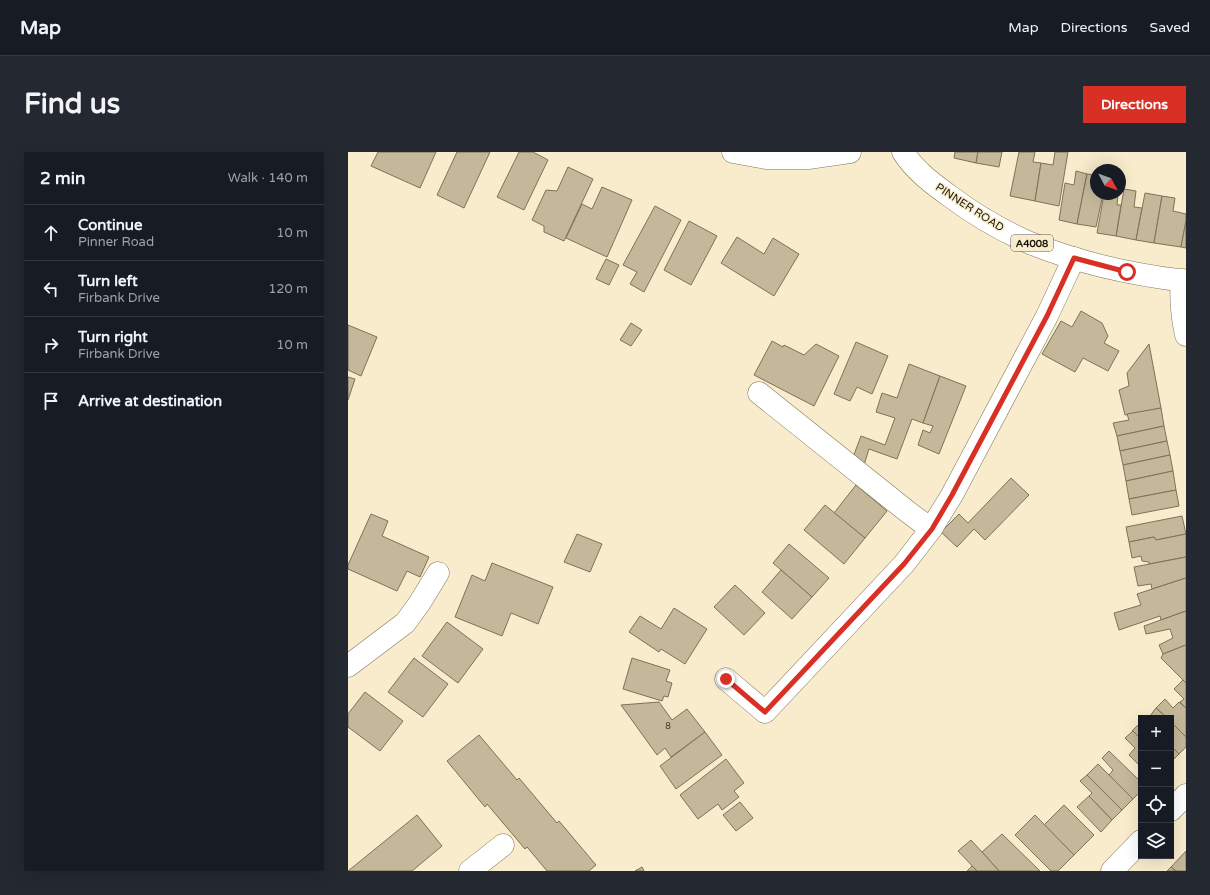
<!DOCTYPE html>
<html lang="en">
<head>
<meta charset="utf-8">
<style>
  body { margin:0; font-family:"Varela Round",sans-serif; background:#242831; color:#f1f3f6 }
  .controls { position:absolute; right:12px; bottom:12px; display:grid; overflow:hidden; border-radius:0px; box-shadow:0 4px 16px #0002 }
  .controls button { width:36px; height:36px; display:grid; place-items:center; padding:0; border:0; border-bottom:1px solid #363941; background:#171b24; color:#f1f3f6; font:20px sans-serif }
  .compass { position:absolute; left:742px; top:12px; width:36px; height:36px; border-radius:50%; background:#171b24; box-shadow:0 4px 16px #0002; rotate:131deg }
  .stop { position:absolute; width:12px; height:12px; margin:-9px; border:3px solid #d93025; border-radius:50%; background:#fff }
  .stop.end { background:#d93025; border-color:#fff; box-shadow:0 1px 4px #0008 }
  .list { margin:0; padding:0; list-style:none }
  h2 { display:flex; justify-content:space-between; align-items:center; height:52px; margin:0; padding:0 16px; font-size:17px }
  h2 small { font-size:13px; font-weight:400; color:#9ea1a6 }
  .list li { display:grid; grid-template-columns:26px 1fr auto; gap:12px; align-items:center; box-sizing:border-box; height:56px; padding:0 16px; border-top:1px solid #363941 }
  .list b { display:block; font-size:15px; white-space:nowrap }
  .list p { margin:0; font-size:13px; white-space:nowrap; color:#9ea1a6 }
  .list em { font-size:13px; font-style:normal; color:#9ea1a6 }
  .icon { flex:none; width:22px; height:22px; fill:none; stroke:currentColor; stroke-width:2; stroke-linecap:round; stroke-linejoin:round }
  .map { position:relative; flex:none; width:838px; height:719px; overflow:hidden; border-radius:0px }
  header { display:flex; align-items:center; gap:24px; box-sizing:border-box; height:56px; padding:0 20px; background:#171b24; border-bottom:1px solid #363941 }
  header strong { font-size:19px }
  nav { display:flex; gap:22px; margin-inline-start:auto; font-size:14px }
  .intro { display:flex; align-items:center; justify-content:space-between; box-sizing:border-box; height:96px; padding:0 24px }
  h1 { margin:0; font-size:28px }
  .button { padding:10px 18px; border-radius:0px; background:#d93025; color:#fff; font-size:14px; font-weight:700 }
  main { display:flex; gap:24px; padding:0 24px }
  aside { flex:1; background:#171b24; border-radius:0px; box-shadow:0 4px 16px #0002 }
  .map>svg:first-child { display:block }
  .building { fill:#c4b79a; stroke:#7e7257 }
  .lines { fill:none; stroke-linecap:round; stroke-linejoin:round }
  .minor-casing { stroke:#82765b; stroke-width:23 }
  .major-casing { stroke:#82765b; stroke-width:23 }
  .minor { stroke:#fff; stroke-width:22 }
  .major { stroke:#fff; stroke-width:22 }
  .route { stroke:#d93025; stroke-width:5 }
  .labels { text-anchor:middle; stroke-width:3; stroke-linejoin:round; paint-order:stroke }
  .number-label { font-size:9px; fill:#423c2c }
  .shield { fill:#f9eccd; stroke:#5b5443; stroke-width:1 }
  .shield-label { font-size:10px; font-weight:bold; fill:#171308 }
  .street-label { font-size:11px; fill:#171308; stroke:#f9eccd }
</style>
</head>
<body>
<header>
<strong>Map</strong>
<nav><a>Map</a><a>Directions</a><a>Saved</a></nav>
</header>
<div class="intro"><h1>Find us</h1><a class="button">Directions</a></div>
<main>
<aside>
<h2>2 min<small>Walk · 140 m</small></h2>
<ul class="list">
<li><svg class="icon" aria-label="ahead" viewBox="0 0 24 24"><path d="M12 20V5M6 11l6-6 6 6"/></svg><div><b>Continue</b><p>Pinner Road</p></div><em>10 m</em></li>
<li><svg class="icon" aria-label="left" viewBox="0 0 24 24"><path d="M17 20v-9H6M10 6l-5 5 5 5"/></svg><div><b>Turn left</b><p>Firbank Drive</p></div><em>120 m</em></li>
<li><svg class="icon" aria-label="right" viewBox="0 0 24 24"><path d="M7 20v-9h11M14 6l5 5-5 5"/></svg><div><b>Turn right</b><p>Firbank Drive</p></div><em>10 m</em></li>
<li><svg class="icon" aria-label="arrive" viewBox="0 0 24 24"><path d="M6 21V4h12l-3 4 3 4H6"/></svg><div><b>Arrive at destination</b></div></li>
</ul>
</aside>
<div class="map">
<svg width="838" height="719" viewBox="0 0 838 719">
  <rect width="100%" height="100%" fill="#f9eccd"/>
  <g class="building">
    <path d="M30 0H88L72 36 23 14Z"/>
    <path d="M109 0H142L116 56 89 43Z"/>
    <path d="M171 0H185L200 8 176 58 149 45Z"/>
    <path d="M607 0H630L628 11 606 6Z"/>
    <path d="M630 0H654L651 15 628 11Z"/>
    <path d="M671 0H687L685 10 693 11 687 49 662 44Z"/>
    <path d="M707 0H720L711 54 687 49 693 11 705 13Z"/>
    <path d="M220 15 245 27 216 89 196 80V74L184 68 198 38 209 39Z"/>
    <path d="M728 19 739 22 729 72 711 68 717 31 726 33Z"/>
    <path d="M739 22 748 23V42H755L748 75 729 72Z"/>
    <path d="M254 35 284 48 259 105 218 86 234 52 244 57Z"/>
    <path d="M776 37 788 39 786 55 794 56 788 88 768 84Z"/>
    <path d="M797 41 814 44 806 91 788 88Z"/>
    <path d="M756 42H770L769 53H773L768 84 749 81Z"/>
    <path d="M814 44 827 46 825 59 838 62V69L833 95 806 91Z"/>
    <path d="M307 54 333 68 296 140 282 132 289 120 275 113Z"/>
    <path d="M341 69 369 84 343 133 316 118Z"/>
    <path d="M838 69V96L833 95Z"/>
    <path d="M389 85 416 102 425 86 451 102 426 144 373 111Z"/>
    <path d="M258 107 271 113 261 133 248 127Z"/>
    <path d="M733 159 754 171 760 184 756 191 771 199 760 219 735 206 727 220 694 202 713 169 724 175Z"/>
    <path d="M283 171 294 178 283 194 272 188Z"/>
    <path d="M0 173 29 185 13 224 0 218Z"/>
    <path d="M424 189 435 195 436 193 456 203 468 192 491 204 466 254 406 223Z"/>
    <path d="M508 190 540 204 524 242 509 235 502 249 486 242Z"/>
    <path d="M801 192 813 256 777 263 771 238 781 234 779 221Z"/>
    <path d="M561 212 592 224 575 271 564 267 549 307 521 297 516 313 504 308 513 284 537 293 547 266 528 260 534 241 549 246Z"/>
    <path d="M592 224 618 234 591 302 570 293 575 278 582 281 585 274 575 271Z"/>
    <path d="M0 225 7 227 0 248Z"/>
    <path d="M813 256 816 274 769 284 765 271 781 268 779 262Z"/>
    <path d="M816 274 819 289 772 299 769 284Z"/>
    <path d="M819 289 822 303 775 313 772 299Z"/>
    <path d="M822 303 825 319 778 329 775 313Z"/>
    <path d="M825 319 828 338 781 347 778 329Z"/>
    <path d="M663 326 681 343 637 388 626 377 609 395 593 380 611 362 620 371Z"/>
    <path d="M508 333 539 359 517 386 486 361Z"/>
    <path d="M828 338 831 354 784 363 781 347Z"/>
    <path d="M477 353 517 386 496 412 456 378Z"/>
    <path d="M23 362 40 369 34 384 81 405 72 425 59 419 49 439 0 417V413Z"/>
    <path d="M834 364 838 382 808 388 806 385 781 390 778 375Z"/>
    <path d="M229 382 254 392 242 420 216 410Z"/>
    <path d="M838 382V405L801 412V410L794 409 793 404 784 406 781 390 806 385 808 388Z"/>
    <path d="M441 392 481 426 464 445 425 411Z"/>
    <path d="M838 405V426L804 437 803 432 790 434 786 415Z"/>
    <path d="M144 411 205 435 190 472 163 461 154 484 107 465 124 423 137 429Z"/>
    <path d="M433 418 464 445 444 467 414 440Z"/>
    <path d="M838 426V459L813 468 812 464 771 478 766 461 793 453 789 442Z"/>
    <path d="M387 433 417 461 396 483 366 455Z"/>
    <path d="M326 456 359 477 337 512 313 497 311 500 281 480 292 464 313 477Z"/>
    <path d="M838 459V493L815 502 811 493 825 486 822 477 798 482 796 474Z"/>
    <path d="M99 470 135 497 110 531 74 504Z"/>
    <path d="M838 493V531L813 506 815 502Z"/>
    <path d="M66 506 100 532 75 565 40 540Z"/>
    <path d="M284 506 322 518 318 529 324 531 320 545 316 544 314 549 275 537Z"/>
    <path d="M835 528 838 531V556L832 550 836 547 826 537Z"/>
    <path d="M17 540 55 569 32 599 0 575V562Z"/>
    <path d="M817 547 825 556 831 550 838 556V585L823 570V566H819L808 556Z"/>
    <path d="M311 550 324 568 339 557 357 580 323 605 317 596 309 603 273 553Z"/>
    <path d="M808 556 819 566H804L802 564Z"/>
    <path d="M823 570 838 585V595L831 602 823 594Z"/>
    <path d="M791 572 793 574V587L784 579Z"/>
    <path d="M785 579 793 587V615L781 603 787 596 777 586Z"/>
    <path d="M357 580 374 603 328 637 312 614Z"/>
    <path d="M131 583 169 628 171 626 209 671 211 669 248 713 241 719H199L179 695 177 697 139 652 137 655 99 609Z"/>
    <path d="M823 594 831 602 823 610Z"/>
    <path d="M761 599 793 630V639L785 647 761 623 765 618 754 606Z"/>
    <path d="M378 607 396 631 386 639 391 645 374 658 370 652 350 667 332 643Z"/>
    <path d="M750 612 785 647 774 658 739 623Z"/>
    <path d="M739 623 774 658 764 668 741 644 744 641 732 629Z"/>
    <path d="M741 644 764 668 753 680 729 655Z"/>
    <path d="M392 650 405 666 388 679 375 663Z"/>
    <path d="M716 653 746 683 726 703 696 673Z"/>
    <path d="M69 663 94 694 64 719H0Z"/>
    <path d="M687 663 726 703 710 719H703L667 683Z"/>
    <path d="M654 682 692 719H651L634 700Z"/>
    <path d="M623 688 634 700 651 719H629L610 699Z"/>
    <path d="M838 699V719H828L823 715Z"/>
    <path d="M624 714 629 719H619Z"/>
    <path d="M294 715 296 719H287Z"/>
    <path d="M823 715 828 719H819Z"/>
  </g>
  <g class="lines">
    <g class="minor-casing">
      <g id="minor">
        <path d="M385 0 418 6H460L502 0"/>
        <path d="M834 128C832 147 834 164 838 183"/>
        <path d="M411 241 560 360 583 377"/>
        <path d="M0 514 57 471 71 452 90 421"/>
        <path d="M378 527 417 560 556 412 583 377 604 343 699 164 726 106"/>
        <path d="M823 658 838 643"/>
        <path d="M122 719 155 693"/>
        <path d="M764 719 793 689"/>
      </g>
    </g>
    <g class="major-casing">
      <path id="major" d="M555 0C567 19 585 32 603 45 627 63 655 79 682 91 731 111 786 123 838 129"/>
    </g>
    <use href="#minor" class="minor"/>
    <use href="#major" class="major"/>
  </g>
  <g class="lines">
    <path class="route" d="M378 527 417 560 556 412 584 377 604 343 699 164 726 106 779 120"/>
  </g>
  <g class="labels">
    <g class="number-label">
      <text x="320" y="577">8</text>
    </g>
    <rect class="shield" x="663" y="83" width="42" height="16" rx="3"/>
    <g class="shield-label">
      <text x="684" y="95">A4008</text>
    </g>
    <g class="street-label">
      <text transform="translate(622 55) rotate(33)" y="4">PINNER ROAD</text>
    </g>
  </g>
</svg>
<div class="controls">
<button>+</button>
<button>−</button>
<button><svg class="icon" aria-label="locate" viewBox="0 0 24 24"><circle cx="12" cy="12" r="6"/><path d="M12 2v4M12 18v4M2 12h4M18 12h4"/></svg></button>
<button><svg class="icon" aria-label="layers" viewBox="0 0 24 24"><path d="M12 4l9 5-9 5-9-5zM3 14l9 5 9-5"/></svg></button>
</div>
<svg class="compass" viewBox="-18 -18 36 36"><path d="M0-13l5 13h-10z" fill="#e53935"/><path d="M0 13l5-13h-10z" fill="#9ea1a6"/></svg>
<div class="stop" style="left:779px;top:120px"></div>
<div class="stop end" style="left:378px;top:527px"></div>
</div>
</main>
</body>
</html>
